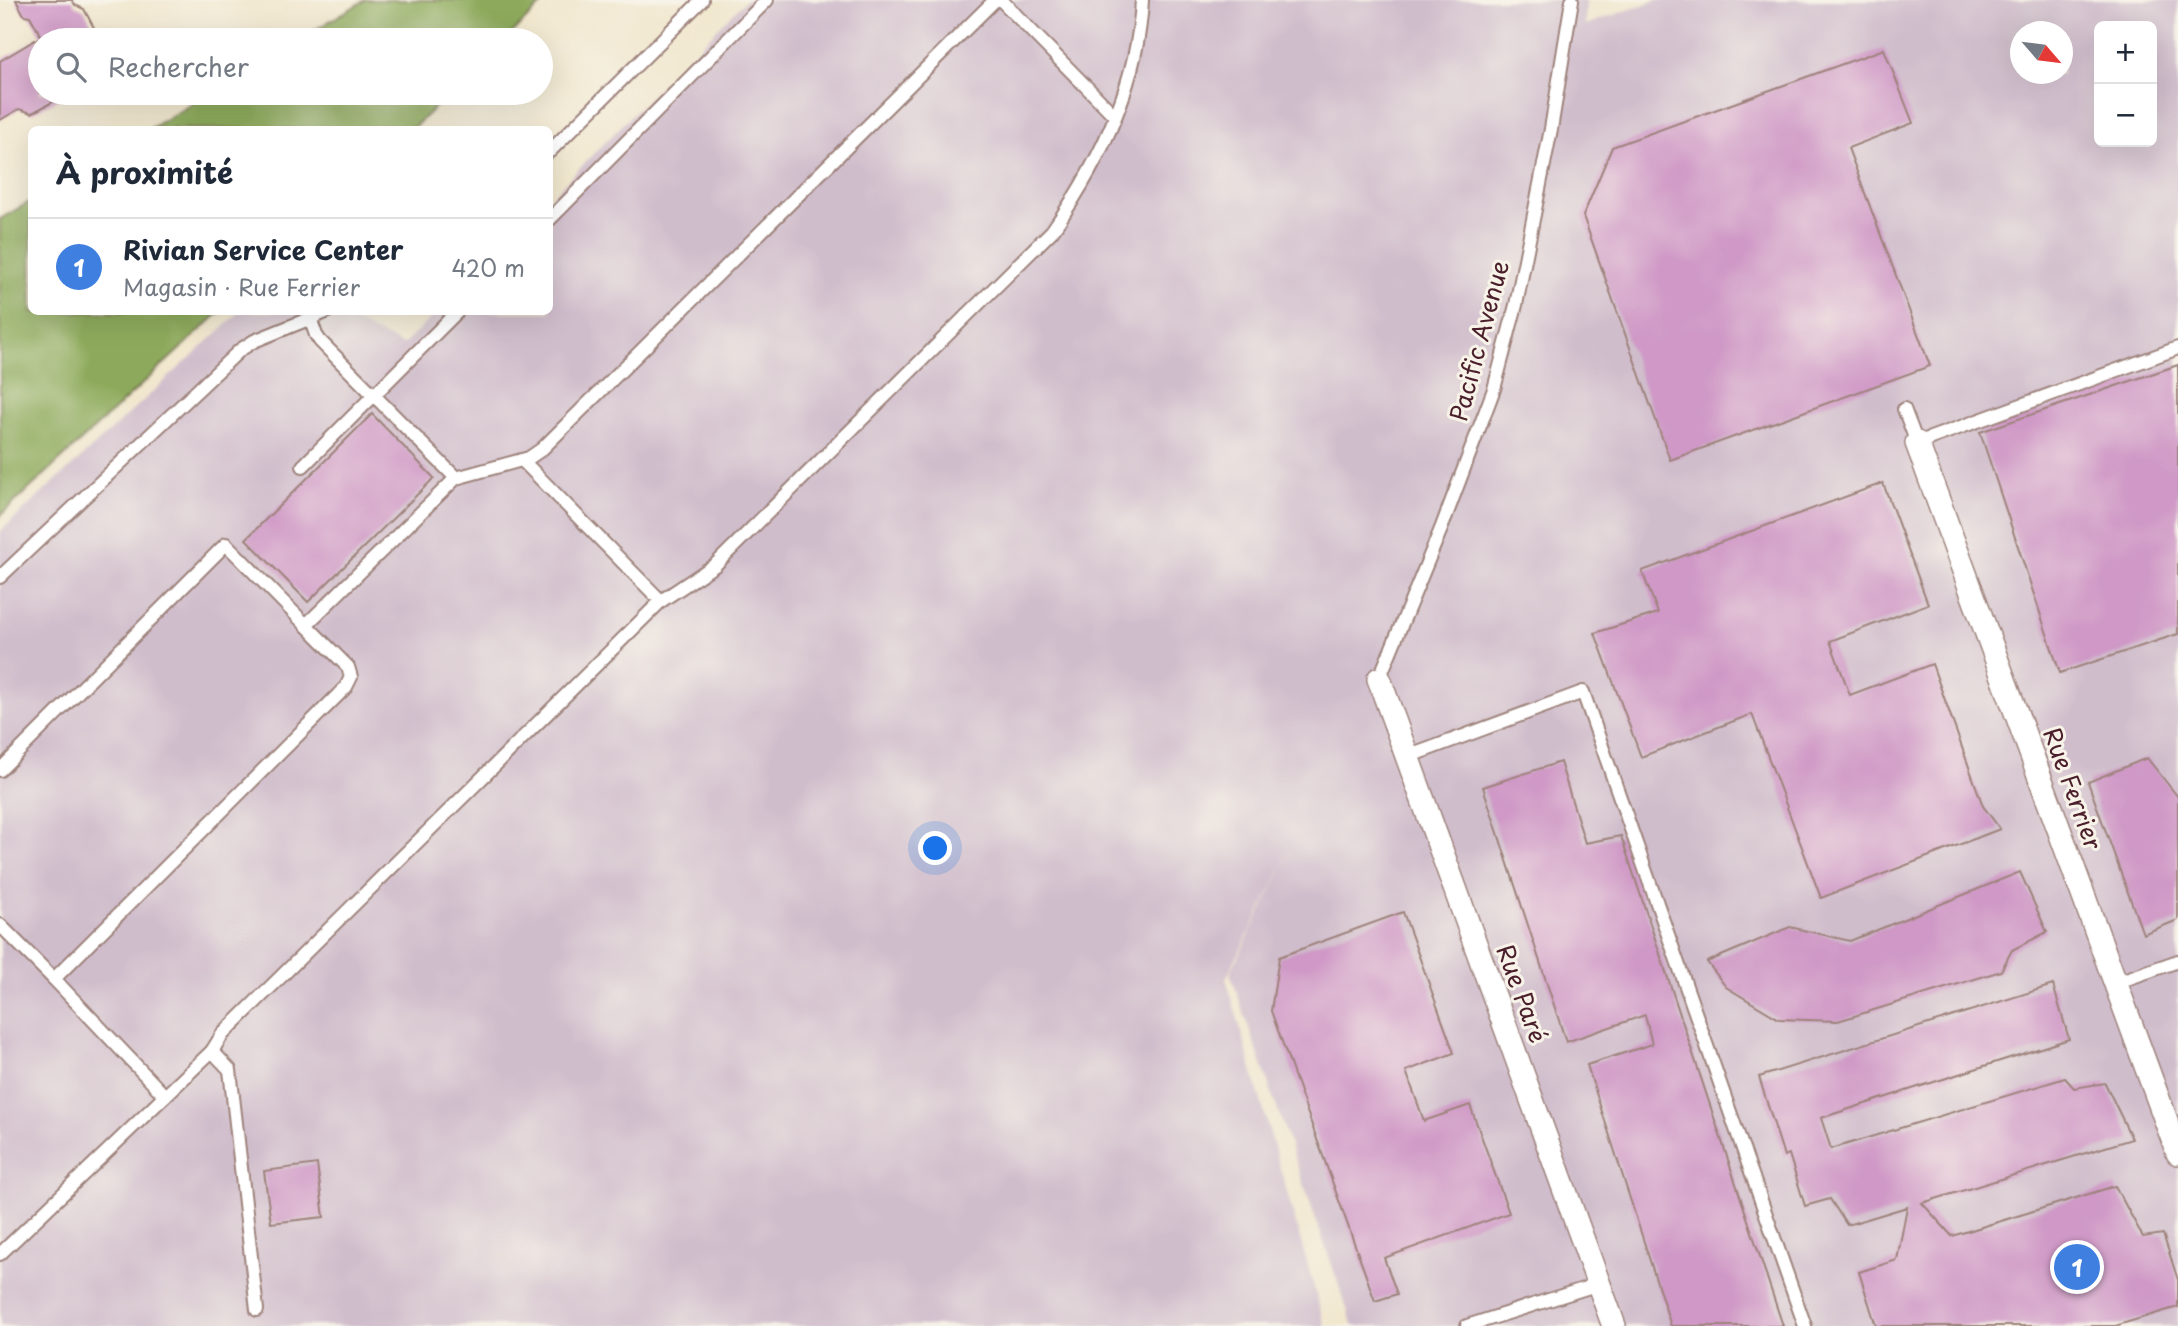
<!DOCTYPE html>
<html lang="fr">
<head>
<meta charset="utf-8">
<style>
  body { margin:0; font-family:"Playpen Sans",sans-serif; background:#f2f2f3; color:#1f2937 }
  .controls { position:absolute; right:21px; top:21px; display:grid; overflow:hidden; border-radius:10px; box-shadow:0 7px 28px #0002 }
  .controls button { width:63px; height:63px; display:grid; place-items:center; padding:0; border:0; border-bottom:2px solid #e0e1e3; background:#fff; color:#1f2937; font:35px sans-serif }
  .compass { position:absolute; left:2010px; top:21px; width:63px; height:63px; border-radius:50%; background:#fff; box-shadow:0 7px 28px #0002; rotate:118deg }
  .you { position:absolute; left:936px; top:849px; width:24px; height:24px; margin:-18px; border:5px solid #fff; border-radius:50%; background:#1a73e8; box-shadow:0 0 0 10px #1a73e833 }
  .badge { display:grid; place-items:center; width:46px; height:46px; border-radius:50%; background:#1f6fb2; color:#fff; font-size:23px; font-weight:700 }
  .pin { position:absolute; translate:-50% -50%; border:4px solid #fff; box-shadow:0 2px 7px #0006 }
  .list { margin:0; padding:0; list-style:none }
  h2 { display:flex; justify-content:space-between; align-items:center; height:91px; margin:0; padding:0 28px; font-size:30px }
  h2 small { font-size:23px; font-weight:400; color:#747a83 }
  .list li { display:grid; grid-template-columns:46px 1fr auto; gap:21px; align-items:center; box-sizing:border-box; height:98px; padding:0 28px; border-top:2px solid #e0e1e3 }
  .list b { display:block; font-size:26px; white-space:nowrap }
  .list p { margin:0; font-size:23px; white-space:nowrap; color:#747a83 }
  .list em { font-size:23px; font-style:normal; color:#747a83 }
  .icon { flex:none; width:38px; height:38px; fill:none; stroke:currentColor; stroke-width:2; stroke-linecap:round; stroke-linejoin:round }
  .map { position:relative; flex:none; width:2178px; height:1326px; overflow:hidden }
  .search { position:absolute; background:#fff; box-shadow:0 7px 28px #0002; left:28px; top:28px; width:525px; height:77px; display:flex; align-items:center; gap:18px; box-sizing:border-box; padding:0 24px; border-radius:38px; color:#747a83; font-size:26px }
  .panel { position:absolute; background:#fff; box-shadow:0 7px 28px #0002; left:28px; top:126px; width:525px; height:189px; border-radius:10px }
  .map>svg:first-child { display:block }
  .industrial { fill:#d0bdcc; fill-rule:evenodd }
  .forest { fill:#8daa5c; stroke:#6c6444; stroke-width:2 }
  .building { fill:#cf98c6 }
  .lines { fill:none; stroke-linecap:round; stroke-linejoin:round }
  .lane-casing { stroke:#9e837c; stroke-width:16 }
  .street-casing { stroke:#9e837c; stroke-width:26 }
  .lane { stroke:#fff; stroke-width:12 }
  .street { stroke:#fff; stroke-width:23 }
  .labels { text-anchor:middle; stroke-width:6; stroke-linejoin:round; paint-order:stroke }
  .street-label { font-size:24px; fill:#4a1f2b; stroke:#f7f3e8 }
</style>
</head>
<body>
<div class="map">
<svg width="2178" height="1326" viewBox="0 0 2178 1326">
  <rect width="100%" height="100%" fill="#f7f3e8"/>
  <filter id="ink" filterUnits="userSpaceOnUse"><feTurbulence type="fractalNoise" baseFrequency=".0143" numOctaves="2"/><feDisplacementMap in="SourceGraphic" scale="14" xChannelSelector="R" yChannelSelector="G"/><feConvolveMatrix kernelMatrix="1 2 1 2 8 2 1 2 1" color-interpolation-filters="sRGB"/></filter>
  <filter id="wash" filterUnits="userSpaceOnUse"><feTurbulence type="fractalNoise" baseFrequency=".00686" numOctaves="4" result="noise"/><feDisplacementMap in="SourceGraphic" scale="28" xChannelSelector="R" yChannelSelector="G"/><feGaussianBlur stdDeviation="1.57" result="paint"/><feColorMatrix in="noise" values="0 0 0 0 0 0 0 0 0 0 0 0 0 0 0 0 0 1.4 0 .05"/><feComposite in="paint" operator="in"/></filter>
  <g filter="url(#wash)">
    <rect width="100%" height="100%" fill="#f1e7ce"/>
    <path class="industrial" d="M746 0H1586L1585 25 1657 0H2178V1326H1353L1230 973 1300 833 1226 978 1325 1326H0V532L240 312H333L403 345 437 312H550V198ZM2099 26H2152V142H2099ZM2021 32H2062V74H2021Z"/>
    <g class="forest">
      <path d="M365 0H546L505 40H298Z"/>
      <path d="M211 93H450L412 129H149Z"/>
      <path d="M31 201 32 312H220L0 516V219Z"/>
    </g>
    <g id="blocks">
      <g class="building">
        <path d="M16 0H72L75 5 84 9 94 28 92 37 87 40H43L30 16 24 15Z"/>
        <path d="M40 37V93H70L32 113 19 109 0 120V61Z"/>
        <path d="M1884 49 1913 123 1848 148 1930 366 1670 460 1583 216 1612 147Z"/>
        <path d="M2178 365V634L2060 673 1980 432Z"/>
        <path d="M372 414 434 478 308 602 246 539Z"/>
        <path d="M1883 483 1928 604 1830 641 1850 695 1932 664 1983 806 2000 829 1821 898 1752 714 1641 757 1595 633 1658 613 1642 571Z"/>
        <path d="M2147 758 2178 797V920L2143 934 2088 782Z"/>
        <path d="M1560 762 1585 843 1621 836 1783 1326H1671L1587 1065 1652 1044 1645 1015 1566 1042 1483 787Z"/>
        <path d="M2020 872 2047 932 2012 950 2001 971 1838 1021 1779 1019 1726 987 1707 962 1790 927 1850 941Z"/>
        <path d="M1403 912 1454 1053 1406 1071 1424 1121 1470 1105 1509 1213 1384 1258 1397 1294 1375 1301 1271 1011 1279 957Z"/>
        <path d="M2053 985 2069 1039 1821 1118 1831 1149 2065 1078 2074 1088 2105 1083 2132 1139 1922 1203 1952 1236 2115 1186 2143 1237 2163 1234 2178 1280V1307L2115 1326H1876L1859 1272 1897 1260 1907 1207 1847 1225 1830 1199 1805 1206 1789 1154 1784 1156 1759 1077Z"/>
        <path d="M317 1164 324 1217 271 1223 264 1171Z"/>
      </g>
    </g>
  </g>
  <g filter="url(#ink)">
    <use href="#blocks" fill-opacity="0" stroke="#9e837c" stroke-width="2"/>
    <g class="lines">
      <g class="lane-casing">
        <g id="lane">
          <path d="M1001 0 1115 116"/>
          <path d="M550 151 702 0"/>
          <path d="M550 219 767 0"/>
          <path d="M310 318 316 335 320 341 456 478"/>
          <path d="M1904 409 1917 443 2178 348"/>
          <path d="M522 460 661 601"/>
          <path d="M303 466 457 312"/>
          <path d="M0 577 240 350 254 341 326 312"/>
          <path d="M1379 679 1441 529 1494 389 1516 305 1551 129 1572 0"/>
          <path d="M1407 757 1583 692 1805 1326"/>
          <path d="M0 770 226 544 306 625"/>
          <path d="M0 925 54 979 346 687 351 677 348 667 306 625 456 478 529 458 542 449 995 0"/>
          <path d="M54 979 165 1096"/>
          <path d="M2115 983 2178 961"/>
          <path d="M0 1254 212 1051"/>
          <path d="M257 1310 230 1070 212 1051 222 1035 661 601 715 565 1052 231C1099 164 1138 84 1142 0"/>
          <path d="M1467 1326 1599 1284"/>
        </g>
      </g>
      <g class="street-casing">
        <g id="street">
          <path d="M1917 443 2178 1153"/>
          <path d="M1379 679 1614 1326"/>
        </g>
      </g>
      <use href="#lane" class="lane"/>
      <use href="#street" class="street"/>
    </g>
  </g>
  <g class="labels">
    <g class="street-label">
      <text transform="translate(1480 341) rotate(-75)" y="8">Pacific Avenue</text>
      <text transform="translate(2072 789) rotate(70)" y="8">Rue Ferrier</text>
      <text transform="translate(1521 994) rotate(70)" y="8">Rue Paré</text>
    </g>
  </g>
</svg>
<div class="controls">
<button>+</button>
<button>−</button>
</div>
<svg class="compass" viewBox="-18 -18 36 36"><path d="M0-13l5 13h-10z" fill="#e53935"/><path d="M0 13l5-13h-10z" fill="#747a83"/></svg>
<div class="you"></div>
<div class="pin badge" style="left:2077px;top:1267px;background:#3f7fe0">1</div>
<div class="search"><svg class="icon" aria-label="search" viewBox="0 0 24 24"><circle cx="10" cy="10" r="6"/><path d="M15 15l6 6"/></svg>Rechercher</div>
<section class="panel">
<h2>À proximité<small></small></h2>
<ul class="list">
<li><span class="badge" style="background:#3f7fe0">1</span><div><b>Rivian Service Center</b><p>Magasin · Rue Ferrier</p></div><em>420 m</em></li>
</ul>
</section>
</div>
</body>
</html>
